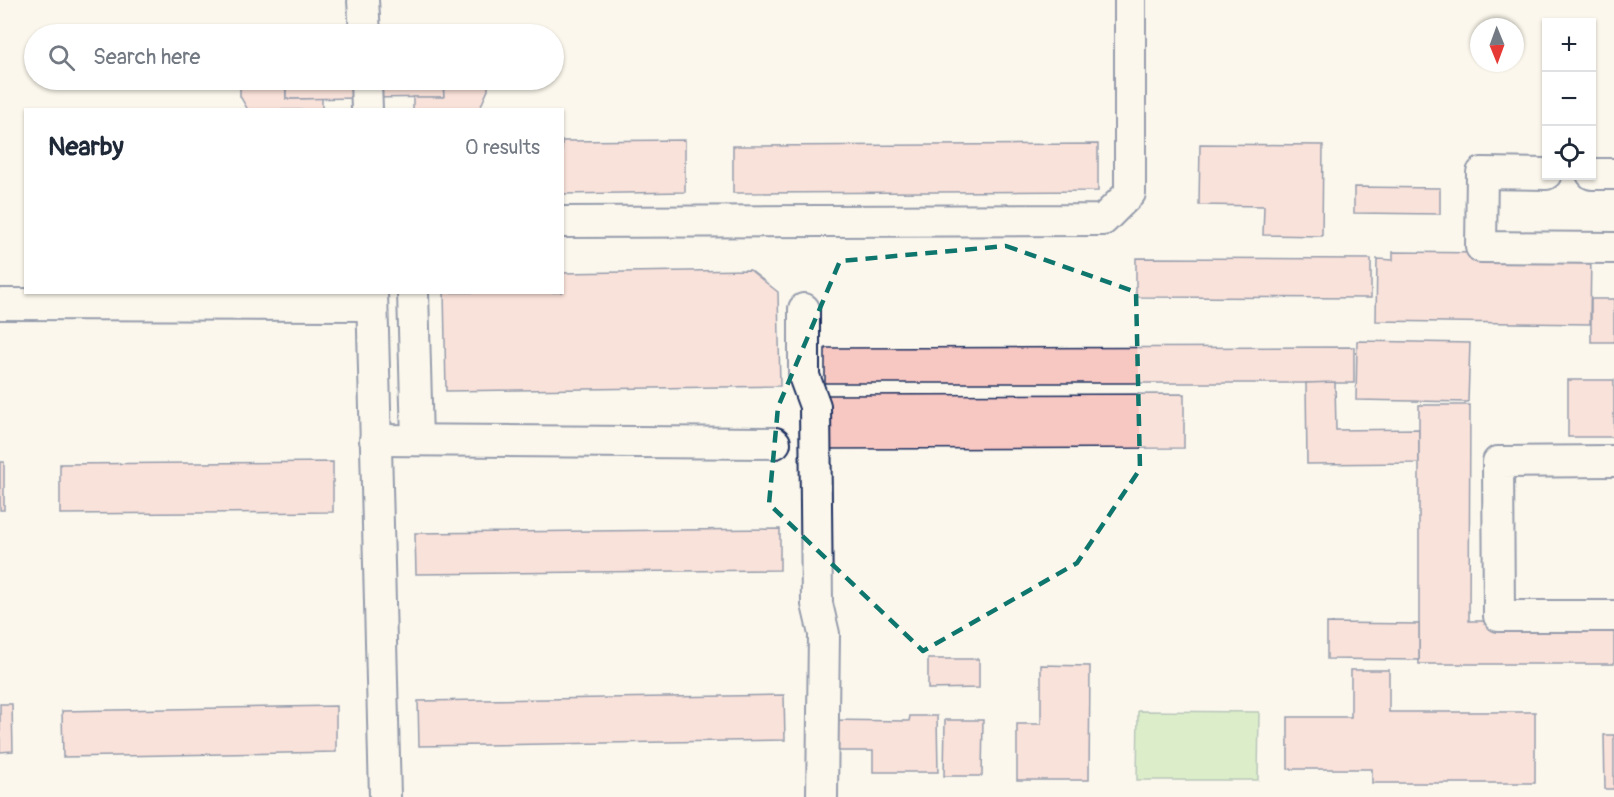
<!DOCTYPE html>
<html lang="en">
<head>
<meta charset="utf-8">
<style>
  body { margin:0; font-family:Pangolin,sans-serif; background:#f2f2f3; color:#1f2937 }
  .controls { position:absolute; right:18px; top:18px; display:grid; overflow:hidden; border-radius:0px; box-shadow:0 2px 4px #0004 }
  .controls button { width:54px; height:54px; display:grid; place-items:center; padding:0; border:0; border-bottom:2px solid #e0e1e3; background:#fff; color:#1f2937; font:30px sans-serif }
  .compass { position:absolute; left:1470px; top:18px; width:54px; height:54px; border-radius:50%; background:#fff; box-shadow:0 2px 4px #0004; rotate:179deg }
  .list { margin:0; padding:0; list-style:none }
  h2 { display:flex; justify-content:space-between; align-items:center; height:78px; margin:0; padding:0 24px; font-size:26px }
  h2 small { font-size:20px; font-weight:400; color:#747a83 }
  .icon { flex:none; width:33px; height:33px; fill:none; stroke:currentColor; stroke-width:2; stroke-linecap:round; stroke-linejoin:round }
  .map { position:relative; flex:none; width:1614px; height:797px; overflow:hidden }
  .search { position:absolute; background:#fff; box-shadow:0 2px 4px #0004; left:24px; top:24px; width:540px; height:66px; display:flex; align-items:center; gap:15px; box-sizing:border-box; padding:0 21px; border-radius:33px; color:#747a83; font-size:22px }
  .panel { position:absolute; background:#fff; box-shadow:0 2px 4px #0004; left:24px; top:108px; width:540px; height:186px; border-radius:0px }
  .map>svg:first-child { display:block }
  .park { fill:#b6e19f; stroke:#68887e; stroke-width:1.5 }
  .building { fill:#f7c7c2; stroke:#1b2f5e; stroke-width:1.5 }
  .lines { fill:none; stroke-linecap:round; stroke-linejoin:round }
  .minor-casing { stroke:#1b2f5e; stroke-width:34 }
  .minor { stroke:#fbf7ec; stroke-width:30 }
  .marked { fill:none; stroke:#0f766e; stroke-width:4.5; stroke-dasharray:12 8; stroke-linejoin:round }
</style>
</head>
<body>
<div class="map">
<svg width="1614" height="797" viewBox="0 0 1614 797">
  <rect width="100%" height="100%" fill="#fbf7ec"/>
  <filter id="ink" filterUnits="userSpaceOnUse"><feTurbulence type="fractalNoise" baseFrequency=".0167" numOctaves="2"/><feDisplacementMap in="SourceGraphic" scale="12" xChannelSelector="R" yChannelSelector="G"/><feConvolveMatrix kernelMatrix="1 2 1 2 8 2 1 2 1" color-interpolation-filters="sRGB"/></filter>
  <g filter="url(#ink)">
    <path class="park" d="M1138 711 1259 712 1258 780H1137Z"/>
    <g class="building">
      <path d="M240 80H286V99L322 98V110H248L240 96Z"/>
      <path d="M286 80H443L444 97 286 99Z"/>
      <path d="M443 80H488V90L479 110H413V97H444Z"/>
      <path d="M685 140V192L562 194V141Z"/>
      <path d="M1098 144V191L733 193V146Z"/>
      <path d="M1200 144 1323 145 1322 236 1263 235 1264 206 1199 205Z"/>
      <path d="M1354 187 1440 188V214L1354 213Z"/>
      <path d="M1393 252 1591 254 1590 324 1376 321 1377 259 1393 260Z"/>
      <path d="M1136 258 1371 259V298L1136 297Z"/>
      <path d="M750 270 778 292 780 386 446 391 444 292H562V273Z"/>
      <rect x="1591" y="299" width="23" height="43"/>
      <path d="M1357 341 1470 343 1468 402 1356 400Z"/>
      <path d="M1354 347V383H825V348Z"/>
      <rect x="1568" y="380" width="46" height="57"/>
      <path d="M1335 382 1336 430 1419 429V463L1307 464 1306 383Z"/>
      <path d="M1184 394V448L823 449 822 395Z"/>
      <path d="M1419 405H1470L1469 621H1614V664H1419Z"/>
      <rect x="0" y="462" width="4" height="48"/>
      <path d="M333 462V512L60 514V464Z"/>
      <path d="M780 529V570L416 574 415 533Z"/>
      <path d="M1327 623 1419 624V660L1327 659Z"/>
      <path d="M928 659H979V688L928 689Z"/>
      <path d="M1041 665 1090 666 1089 780H1017V724H1041Z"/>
      <path d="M1351 670H1389V712H1535V783H1372V769H1288V717H1351Z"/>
      <path d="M784 695 785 740 419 746 418 701Z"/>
      <path d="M0 704H12L13 751 0 752Z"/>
      <path d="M336 706V752L63 757 62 711Z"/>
      <path d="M910 716H937L938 772H873V751H824V720L909 721Z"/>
      <path d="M945 720H983L982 776H944Z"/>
      <path d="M1604 735H1614V789H1605Z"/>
    </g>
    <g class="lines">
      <g class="minor-casing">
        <g id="minor">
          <path d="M363 0 365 34"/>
          <path d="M366 80 367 110"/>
          <path d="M1546 174 1482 173 1481 247 1614 248"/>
          <path d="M1592 174H1614"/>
          <path d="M562 222 1103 220 1130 193V0"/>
          <path d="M372 292 385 797"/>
          <path d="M413 292 417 440"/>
          <path d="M0 304 372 305"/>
          <path d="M804 309V376L815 406 817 604 824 634 822 797"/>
          <path d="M375 440 775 443"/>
          <path d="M1614 461 1498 462 1499 616H1614"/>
        </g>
      </g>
      <use href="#minor" class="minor"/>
    </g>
  </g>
  <path d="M0 0H1614V797H0ZM1006 246 1136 292 1140 469 1077 563 923 651 769 504 778 407 840 261Z" fill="#fbf7ec" fill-opacity=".55" fill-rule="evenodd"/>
  <path class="marked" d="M1006 246 1136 292 1140 469 1077 563 923 651 769 504 778 407 840 261Z"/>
</svg>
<div class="controls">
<button>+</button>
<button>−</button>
<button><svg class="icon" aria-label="locate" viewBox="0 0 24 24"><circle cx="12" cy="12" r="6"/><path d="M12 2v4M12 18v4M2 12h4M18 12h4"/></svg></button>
</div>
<svg class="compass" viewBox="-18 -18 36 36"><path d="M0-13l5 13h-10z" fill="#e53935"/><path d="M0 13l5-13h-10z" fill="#747a83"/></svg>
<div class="search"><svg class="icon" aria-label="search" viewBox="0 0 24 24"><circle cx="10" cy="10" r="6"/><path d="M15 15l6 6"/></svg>Search here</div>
<section class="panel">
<h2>Nearby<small>0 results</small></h2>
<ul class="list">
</ul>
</section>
</div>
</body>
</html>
